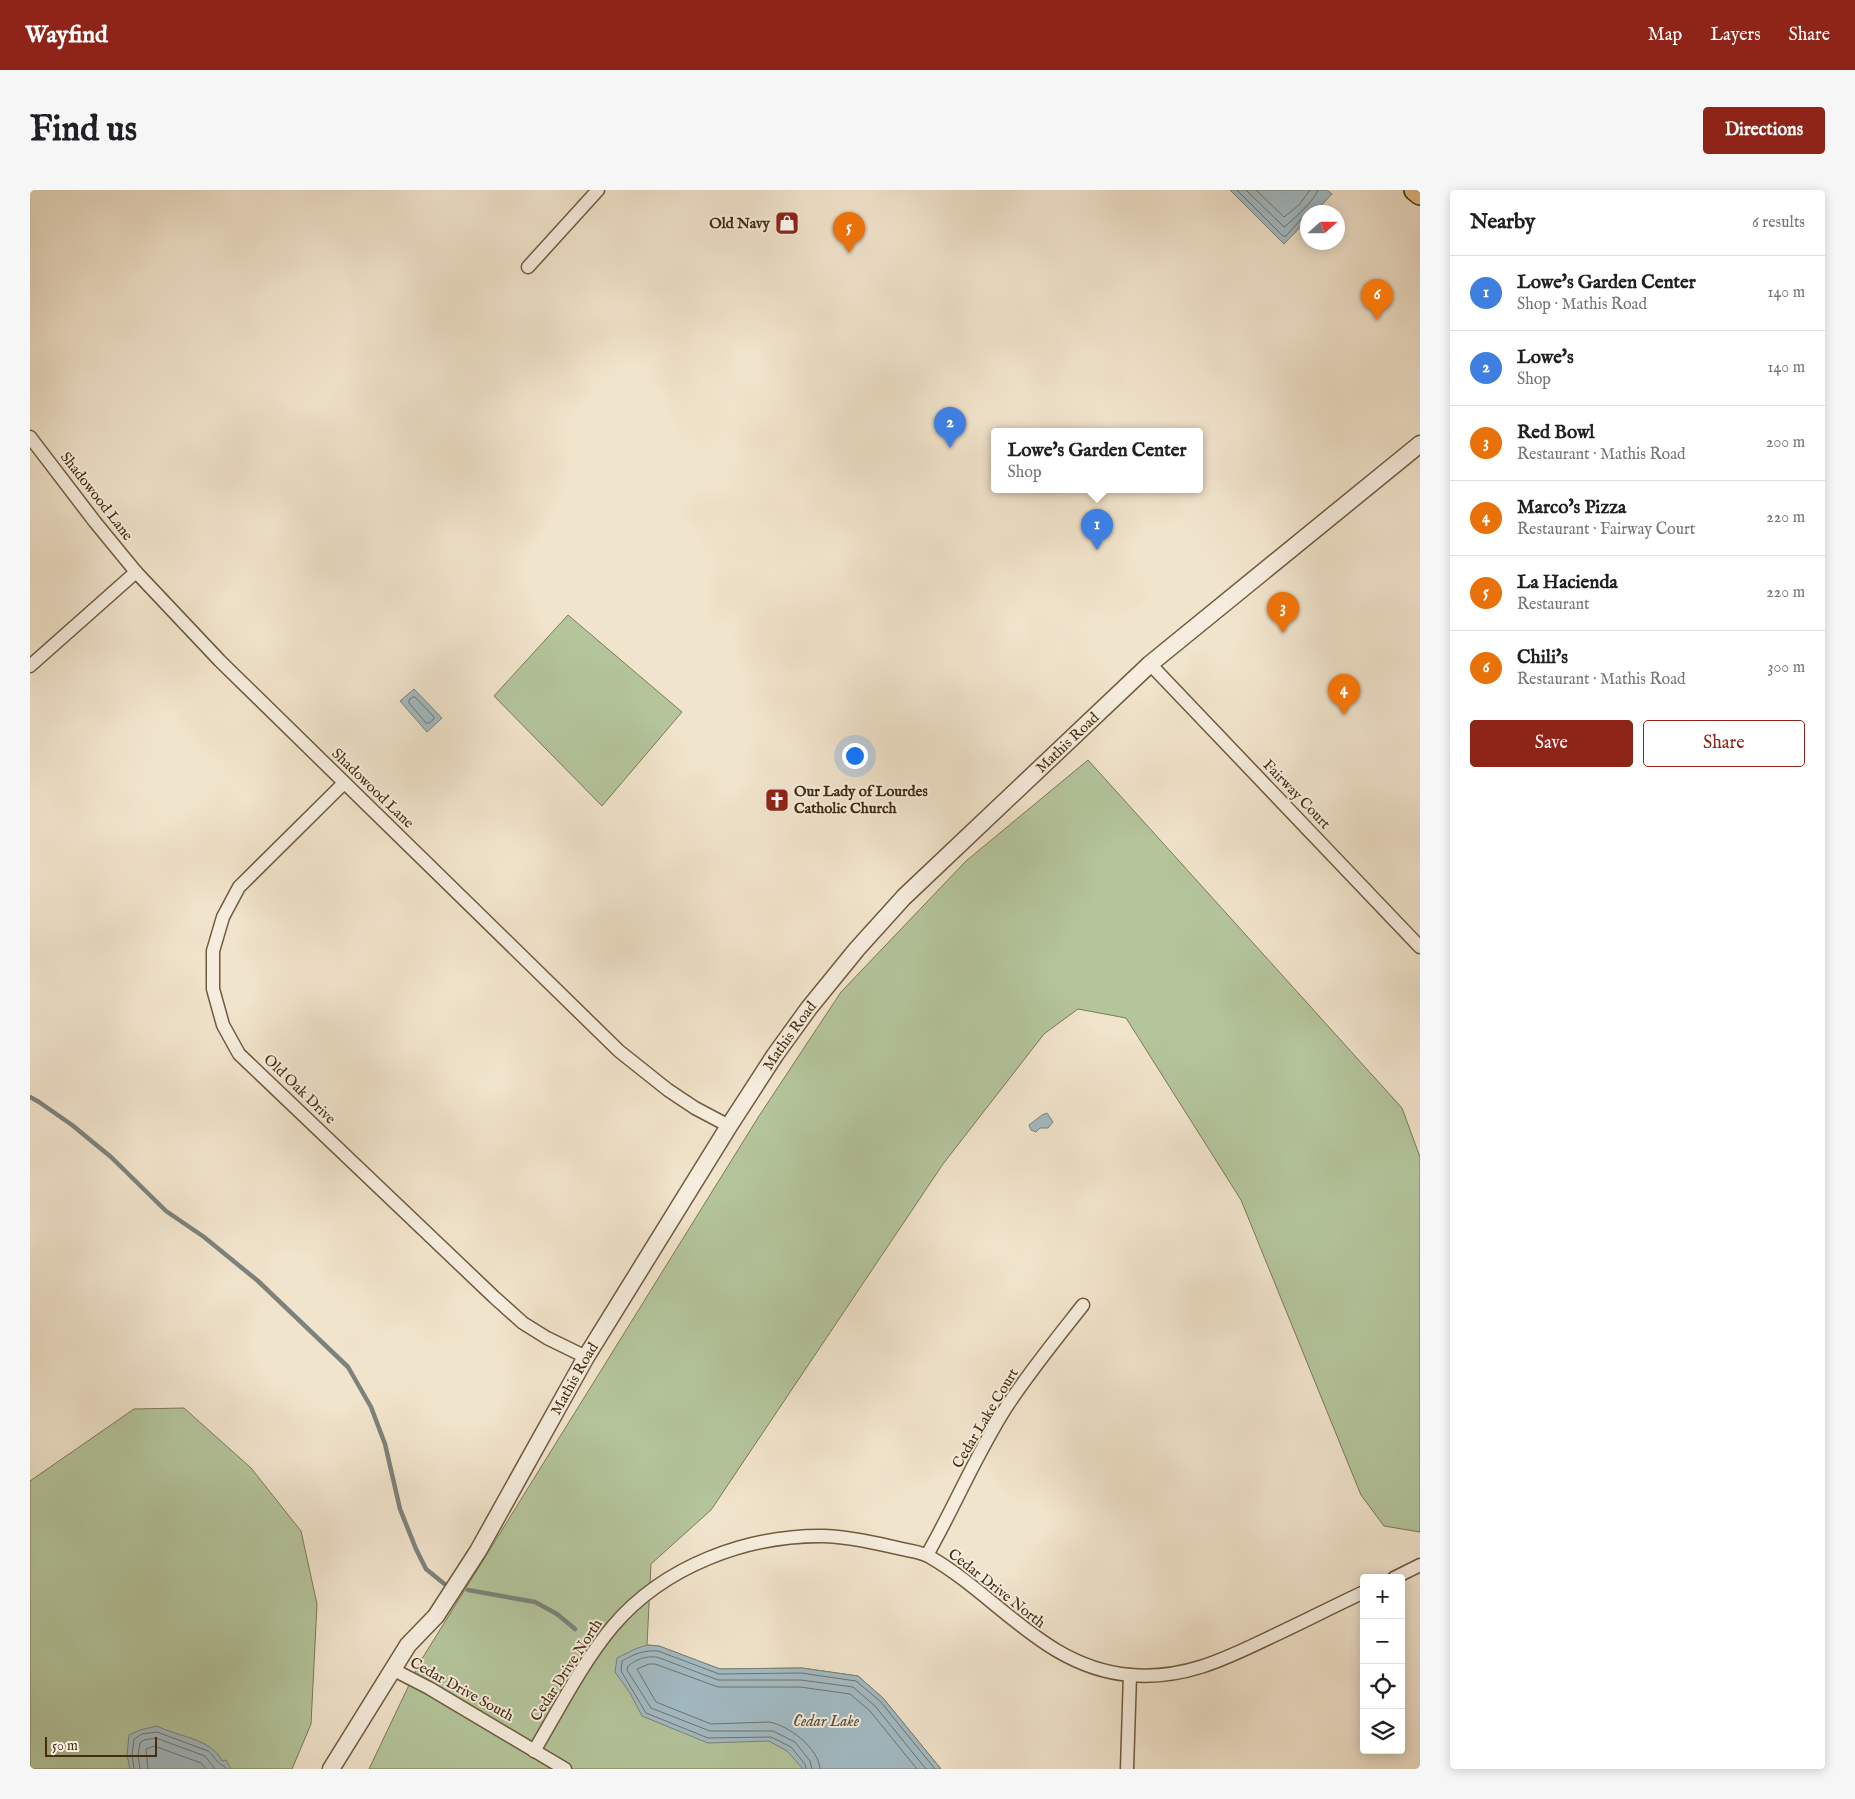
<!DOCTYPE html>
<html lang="en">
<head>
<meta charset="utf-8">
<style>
  body { margin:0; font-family:"IM FELL English",serif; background:#f6f6f6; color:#202124 }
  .controls { position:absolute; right:15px; bottom:15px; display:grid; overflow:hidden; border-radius:5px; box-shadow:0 2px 12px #0003 }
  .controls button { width:45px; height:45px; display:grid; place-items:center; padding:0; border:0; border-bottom:1px solid #e0e0e0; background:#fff; color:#202124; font:25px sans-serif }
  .compass { position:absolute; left:1270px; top:15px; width:45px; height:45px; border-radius:50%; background:#fff; box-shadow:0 2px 12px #0003; rotate:69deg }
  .scale { position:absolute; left:15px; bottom:12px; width:112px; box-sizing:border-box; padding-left:5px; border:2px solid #442d10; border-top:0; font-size:14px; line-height:18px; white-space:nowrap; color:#442d10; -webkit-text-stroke:4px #f6edde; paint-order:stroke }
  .you { position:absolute; left:824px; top:565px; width:18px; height:18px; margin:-12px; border:4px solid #fff; border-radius:50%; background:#1a73e8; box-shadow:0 0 0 8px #1a73e833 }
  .badge { display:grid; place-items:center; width:32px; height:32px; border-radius:50%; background:#8f2418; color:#fff; font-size:16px; font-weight:700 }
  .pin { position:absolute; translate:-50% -41px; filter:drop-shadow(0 1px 2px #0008) }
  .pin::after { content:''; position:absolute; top:26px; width:18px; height:15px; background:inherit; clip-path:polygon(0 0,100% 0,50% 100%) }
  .popup { position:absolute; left:961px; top:238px; width:212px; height:65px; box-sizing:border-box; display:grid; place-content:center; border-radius:5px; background:#fff; filter:drop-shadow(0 1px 4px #0005); font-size:16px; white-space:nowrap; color:#757577 }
  .popup b { font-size:19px; color:#202124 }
  .popup::after { content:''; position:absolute; left:50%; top:100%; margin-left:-10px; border:10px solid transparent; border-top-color:#fff }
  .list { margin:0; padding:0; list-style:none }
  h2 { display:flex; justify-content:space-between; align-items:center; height:65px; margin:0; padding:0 20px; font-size:21px }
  h2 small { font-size:16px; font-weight:400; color:#757577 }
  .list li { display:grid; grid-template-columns:32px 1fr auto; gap:15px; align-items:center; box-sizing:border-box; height:75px; padding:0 20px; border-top:1px solid #e0e0e0 }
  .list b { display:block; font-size:19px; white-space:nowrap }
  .list p { margin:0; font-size:16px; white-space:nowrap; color:#757577 }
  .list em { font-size:16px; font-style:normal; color:#757577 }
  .actions { display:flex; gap:10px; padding:15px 20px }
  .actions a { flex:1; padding:11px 0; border:1px solid #8f2418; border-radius:5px; text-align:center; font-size:18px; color:#8f2418 }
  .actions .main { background:#8f2418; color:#fff }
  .icon { flex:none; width:28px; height:28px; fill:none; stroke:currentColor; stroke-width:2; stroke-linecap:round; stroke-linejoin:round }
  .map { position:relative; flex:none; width:1390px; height:1579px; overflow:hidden; border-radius:5px }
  header { display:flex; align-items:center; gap:30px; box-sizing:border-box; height:70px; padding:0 25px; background:#8f2418; color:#fff }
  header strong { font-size:24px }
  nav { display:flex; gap:28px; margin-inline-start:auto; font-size:18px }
  .intro { display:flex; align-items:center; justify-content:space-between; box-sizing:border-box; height:120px; padding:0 30px }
  h1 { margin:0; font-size:35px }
  .button { padding:12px 22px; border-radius:5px; background:#8f2418; color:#fff; font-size:18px; font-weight:700 }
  main { display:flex; gap:30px; padding:0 30px }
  aside { flex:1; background:#fff; border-radius:5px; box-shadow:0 2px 12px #0003 }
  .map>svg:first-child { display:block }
  .green { fill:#b4c59c; stroke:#7c7956 }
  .water { fill:#a2bbc4; stroke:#7c827c }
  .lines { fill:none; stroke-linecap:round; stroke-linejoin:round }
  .shore { stroke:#73746a; stroke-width:1 }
  .stream { stroke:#7c827c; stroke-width:4.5 }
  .minor-casing { stroke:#6f5b3f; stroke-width:15 }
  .tertiary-casing { stroke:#6f5b3f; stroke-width:19 }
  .trunk-casing { stroke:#442d10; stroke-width:24 }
  .minor { stroke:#f6edde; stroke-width:12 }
  .tertiary { stroke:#f6edde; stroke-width:16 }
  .trunk { stroke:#e8c286; stroke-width:21 }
  .labels { text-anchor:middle; stroke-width:4; stroke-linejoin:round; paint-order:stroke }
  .poi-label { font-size:15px; font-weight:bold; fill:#442d10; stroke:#f6edde; text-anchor:end }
  .street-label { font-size:15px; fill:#442d10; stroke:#f6edde }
  .water-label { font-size:16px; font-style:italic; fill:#5c503d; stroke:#f6edde }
</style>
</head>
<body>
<header>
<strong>Wayfind</strong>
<nav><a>Map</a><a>Layers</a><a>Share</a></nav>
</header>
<div class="intro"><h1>Find us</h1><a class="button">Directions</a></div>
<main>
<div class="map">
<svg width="1390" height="1579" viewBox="0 0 1390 1579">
  <rect width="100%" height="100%" fill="#f1e4cc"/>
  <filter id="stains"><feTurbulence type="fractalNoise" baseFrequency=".004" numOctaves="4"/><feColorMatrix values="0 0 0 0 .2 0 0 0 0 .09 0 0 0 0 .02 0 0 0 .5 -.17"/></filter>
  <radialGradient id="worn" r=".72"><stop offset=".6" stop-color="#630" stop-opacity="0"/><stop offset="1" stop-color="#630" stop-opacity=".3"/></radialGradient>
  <g class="green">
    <path d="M538 425 652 522 572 616 464 506Z"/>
    <path d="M1058 570 1372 918 1390 967V1342L1354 1336 1331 1305 1211 1010 1096 828 1048 819 1014 844 913 974 681 1320 621 1374 617 1455 629 1456 690 1479 772 1478 828 1486 853 1508 911 1579H339L390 1472 729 926 811 802 936 671Z"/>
    <path d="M154 1218 221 1278 271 1341 287 1414 281 1534 262 1579H0V1291L104 1219Z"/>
  </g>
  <g class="water">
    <path d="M1200 0H1297L1302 4 1285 22H1278L1277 30 1254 54Z"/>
    <path d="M384 499 412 528 397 542 370 511Z"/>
    <path d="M1017 923 1023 932 1018 938H1010L1006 942 1001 940 999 935 1012 925Z"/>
    <path d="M617 1455 629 1456 690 1479 772 1478 828 1486 853 1508 911 1579H773L757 1561 739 1551 678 1553 612 1526 600 1503 585 1482 587 1468 605 1459Z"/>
    <path d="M127 1536C148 1547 181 1548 192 1571L196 1570 201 1579H100L97 1565 99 1545 110 1540Z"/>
  </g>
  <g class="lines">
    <g class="shore">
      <path d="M1207 0 1253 46H1256L1272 28 1278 27"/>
      <path d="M1216 0 1254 37C1263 30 1285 10 1288 0"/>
      <path d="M1226 0 1254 27 1269 15 1280 0"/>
      <path d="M383 507H385L404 527V529L399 533H396L379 513V510Z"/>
      <path d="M104 1579 102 1565 104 1549 112 1544 127 1542 178 1561C184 1565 187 1574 194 1576L196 1579"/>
      <path d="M110 1579 108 1565 110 1553 114 1550 126 1548 175 1566 185 1579"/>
      <path d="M118 1579 116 1559 124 1556 171 1573 176 1579"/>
      <path d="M776 1579 775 1574 761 1557 741 1547 678 1548 616 1523 591 1481 592 1471C604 1464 614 1460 628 1461L689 1484 771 1483 826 1491 850 1511 905 1579"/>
      <path d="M782 1579 780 1571 765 1552 743 1541H680L621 1518 597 1480 598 1476C607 1469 615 1466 627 1467L688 1490H771L823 1497 845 1516 896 1579"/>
      <path d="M790 1579C789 1558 758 1535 739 1532L681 1534 626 1512 607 1479 619 1474H625L688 1497H770L820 1504 840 1521 887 1579"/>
    </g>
    <g class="stream">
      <path d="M0 907 9 912 42 935 81 967 136 1021 174 1047 228 1091 318 1177 341 1217 355 1254 370 1319 386 1359 396 1379 417 1396"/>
      <path d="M438 1400 505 1412 527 1424 545 1439"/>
    </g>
    <g class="minor-casing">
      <g id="minor">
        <path d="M498 77 568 0"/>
        <path d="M0 247 65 332 106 382 190 471 589 861 638 900 665 918 699 936"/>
        <path d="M1120 474 1390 757"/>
        <path d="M0 476 106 382"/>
        <path d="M314 593 209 697 193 727 183 761V799L193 835 209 864 464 1107 493 1133 517 1148 556 1167"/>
        <path d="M897 1365C925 1316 946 1264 977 1216 1000 1181 1027 1148 1053 1115"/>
        <path d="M1364 1388 1390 1375"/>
        <path d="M364 1480 399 1498 535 1579"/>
        <path d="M504 1561C529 1519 552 1473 583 1436 634 1376 717 1345 794 1346 820 1347 846 1353 872 1359 881 1361 892 1362 900 1367 969 1407 1016 1478 1100 1485 1155 1490 1197 1468 1245 1445 1275 1431 1304 1416 1334 1402"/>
        <path d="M1097 1579 1100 1485"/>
      </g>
    </g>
    <g class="tertiary-casing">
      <g id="tertiary">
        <path id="s1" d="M301 1579 378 1455 406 1426 448 1361 556 1167 699 936 745 865 779 818 827 759 874 707 1120 474 1390 254"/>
      </g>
    </g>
    <g class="trunk-casing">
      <path id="trunk" d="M1385 0 1390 4"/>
    </g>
    <use href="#minor" class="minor"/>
    <use href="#tertiary" class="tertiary"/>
    <use href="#trunk" class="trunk"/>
  </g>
  <defs>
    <g id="shop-square" transform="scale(1.25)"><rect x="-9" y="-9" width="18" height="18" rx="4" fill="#8f2418" stroke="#f6edde"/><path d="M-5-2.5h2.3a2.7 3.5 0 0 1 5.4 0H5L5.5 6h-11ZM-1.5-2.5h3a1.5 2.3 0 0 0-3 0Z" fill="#fff"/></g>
    <g id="church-square" transform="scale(1.25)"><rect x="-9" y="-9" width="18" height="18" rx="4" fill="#8f2418" stroke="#f6edde"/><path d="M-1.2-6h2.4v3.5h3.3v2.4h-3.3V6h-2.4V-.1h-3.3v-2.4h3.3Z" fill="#fff"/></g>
  </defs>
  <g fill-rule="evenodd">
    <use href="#shop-square" x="757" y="33"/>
    <use href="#church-square" x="747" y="610"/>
  </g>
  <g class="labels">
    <g class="poi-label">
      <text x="740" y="38">Old Navy</text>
      <text x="764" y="606" text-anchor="start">Our Lady of Lourdes<tspan x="764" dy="17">Catholic Church</tspan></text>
    </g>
    <g class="street-label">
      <text transform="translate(67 306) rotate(52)" y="5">Shadowood Lane</text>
      <text dy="5" stroke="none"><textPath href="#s1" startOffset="1271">Mathis Road</textPath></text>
      <text transform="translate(343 598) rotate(44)" y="5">Shadowood Lane</text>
      <text transform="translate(1267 604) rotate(46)" y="5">Fairway Court</text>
      <text dy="5" stroke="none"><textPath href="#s1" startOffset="866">Mathis Road</textPath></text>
      <text transform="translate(270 899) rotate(44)" y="5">Old Oak Drive</text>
      <text dy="5" stroke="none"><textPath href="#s1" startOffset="461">Mathis Road</textPath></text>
      <text transform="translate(955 1228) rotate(-59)" y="5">Cedar Lake Court</text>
      <text transform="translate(967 1398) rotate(38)" y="5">Cedar Drive North</text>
      <text transform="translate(536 1480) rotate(-57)" y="5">Cedar Drive North</text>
      <text transform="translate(432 1499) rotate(29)" y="5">Cedar Drive South</text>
    </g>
    <g class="water-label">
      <text x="796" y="1536">Cedar Lake</text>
    </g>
  </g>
  <rect width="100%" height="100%" filter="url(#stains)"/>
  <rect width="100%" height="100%" fill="url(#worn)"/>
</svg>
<div class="controls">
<button>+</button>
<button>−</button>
<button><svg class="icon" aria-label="locate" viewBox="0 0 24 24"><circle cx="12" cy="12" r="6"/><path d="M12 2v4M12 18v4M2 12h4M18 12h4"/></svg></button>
<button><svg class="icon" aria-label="layers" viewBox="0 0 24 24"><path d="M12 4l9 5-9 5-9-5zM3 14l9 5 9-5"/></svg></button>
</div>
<svg class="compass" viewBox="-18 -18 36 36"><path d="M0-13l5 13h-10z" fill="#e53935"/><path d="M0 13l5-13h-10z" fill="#757577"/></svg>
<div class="scale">50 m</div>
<div class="you"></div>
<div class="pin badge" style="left:1067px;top:360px;background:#3f7fe0">1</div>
<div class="popup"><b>Lowe's Garden Center</b>Shop</div>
<div class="pin badge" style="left:920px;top:258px;background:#3f7fe0">2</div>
<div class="pin badge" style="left:1253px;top:443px;background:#e8710a">3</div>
<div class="pin badge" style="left:1314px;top:525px;background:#e8710a">4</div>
<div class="pin badge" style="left:819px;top:63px;background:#e8710a">5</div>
<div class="pin badge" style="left:1347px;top:130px;background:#e8710a">6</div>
</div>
<aside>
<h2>Nearby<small>6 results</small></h2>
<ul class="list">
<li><span class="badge" style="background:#3f7fe0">1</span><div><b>Lowe's Garden Center</b><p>Shop · Mathis Road</p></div><em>140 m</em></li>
<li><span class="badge" style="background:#3f7fe0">2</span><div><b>Lowe's</b><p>Shop</p></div><em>140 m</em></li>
<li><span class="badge" style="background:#e8710a">3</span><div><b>Red Bowl</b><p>Restaurant · Mathis Road</p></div><em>200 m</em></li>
<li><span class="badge" style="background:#e8710a">4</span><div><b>Marco's Pizza</b><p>Restaurant · Fairway Court</p></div><em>220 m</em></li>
<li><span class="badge" style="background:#e8710a">5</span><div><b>La Hacienda</b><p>Restaurant</p></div><em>220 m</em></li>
<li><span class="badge" style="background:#e8710a">6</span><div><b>Chili's</b><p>Restaurant · Mathis Road</p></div><em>300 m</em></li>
</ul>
<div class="actions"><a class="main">Save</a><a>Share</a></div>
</aside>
</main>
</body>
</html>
